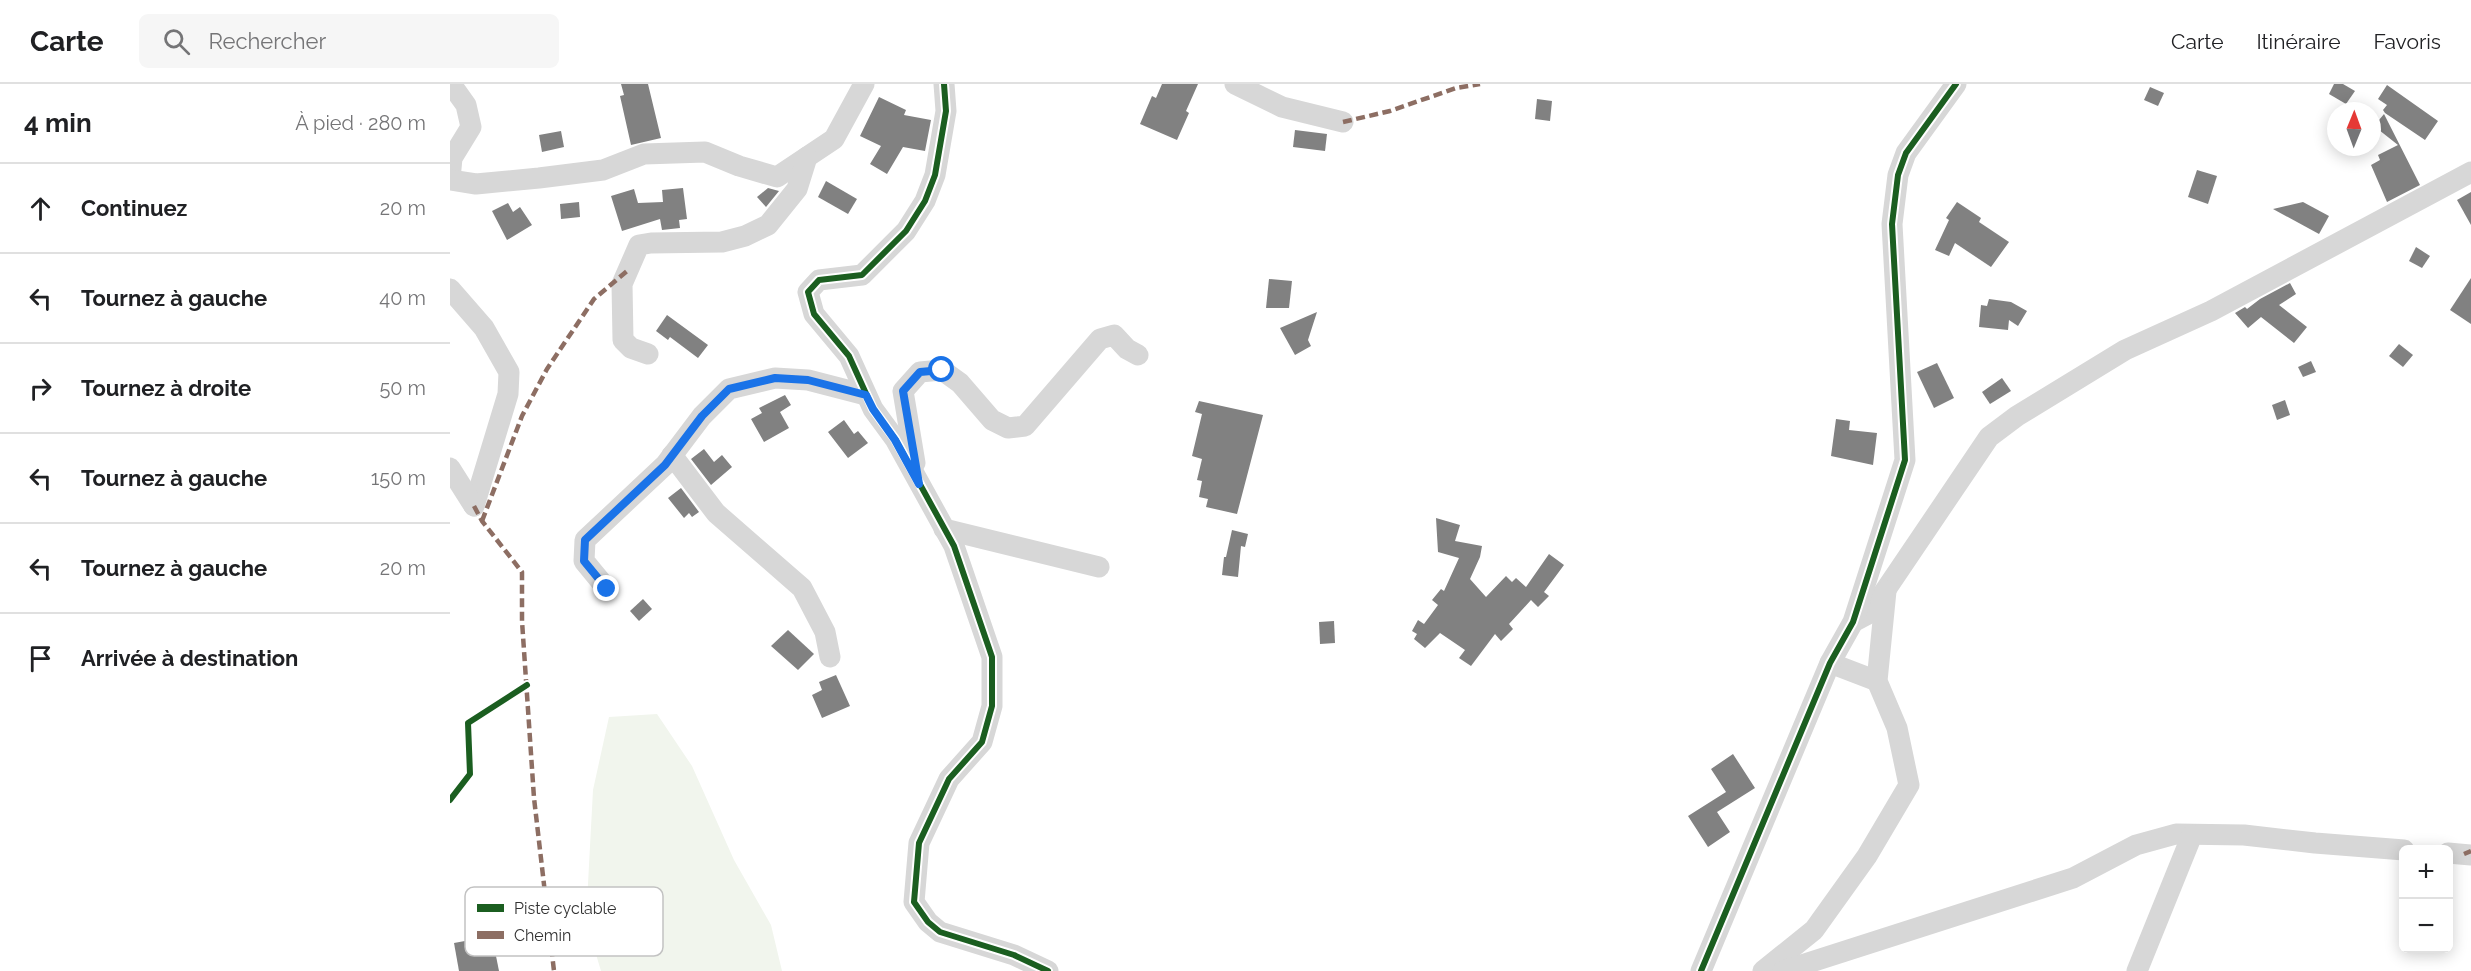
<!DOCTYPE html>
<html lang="fr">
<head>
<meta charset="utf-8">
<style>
  body { margin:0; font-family:Raleway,sans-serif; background:#f6f6f6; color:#202124 }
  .controls { position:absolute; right:18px; bottom:18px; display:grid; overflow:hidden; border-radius:9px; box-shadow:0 3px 15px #0003 }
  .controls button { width:54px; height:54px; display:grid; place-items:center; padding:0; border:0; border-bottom:2px solid #e0e0e0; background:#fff; color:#202124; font:30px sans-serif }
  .compass { position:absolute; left:1877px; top:18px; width:54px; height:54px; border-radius:50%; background:#fff; box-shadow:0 3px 15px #0003; rotate:1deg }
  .stop { position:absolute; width:18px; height:18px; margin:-14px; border:4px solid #1a73e8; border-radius:50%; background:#fff }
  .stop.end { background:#1a73e8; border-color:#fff; box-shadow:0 2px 6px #0008 }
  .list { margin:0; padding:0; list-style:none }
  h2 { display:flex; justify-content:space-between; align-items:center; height:78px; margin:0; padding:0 24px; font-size:26px }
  h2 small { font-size:20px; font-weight:400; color:#757577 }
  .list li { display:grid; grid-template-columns:39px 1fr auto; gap:18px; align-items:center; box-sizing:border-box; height:90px; padding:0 24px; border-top:2px solid #e0e0e0 }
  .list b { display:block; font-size:22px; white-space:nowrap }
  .list em { font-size:20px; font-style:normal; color:#757577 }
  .icon { flex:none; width:33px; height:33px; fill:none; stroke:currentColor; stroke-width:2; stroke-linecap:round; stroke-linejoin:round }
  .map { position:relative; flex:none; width:2021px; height:887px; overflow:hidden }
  header { display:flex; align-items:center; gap:36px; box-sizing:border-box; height:84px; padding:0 30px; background:#fff; border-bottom:2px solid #e0e0e0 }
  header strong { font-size:28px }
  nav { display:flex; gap:33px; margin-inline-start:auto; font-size:21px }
  .search { width:420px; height:54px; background:#f6f6f6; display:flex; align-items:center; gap:15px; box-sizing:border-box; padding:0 21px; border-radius:9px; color:#757577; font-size:22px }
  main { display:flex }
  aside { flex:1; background:#fff }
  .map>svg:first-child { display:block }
  .green { fill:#f1f5ed }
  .building { fill:#818181 }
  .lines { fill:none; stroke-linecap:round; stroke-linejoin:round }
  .minor { stroke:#d7d7d7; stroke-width:21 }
  .quiet { stroke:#8d6e63; stroke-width:4.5; stroke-dasharray:9 4.5; stroke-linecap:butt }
  .cycleway-casing { stroke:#fff; stroke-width:10 }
  .cycleway { stroke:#1b5e20; stroke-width:6 }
  .route { stroke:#1a73e8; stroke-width:8 }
  .key { fill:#fff; stroke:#c2c2c2; stroke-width:1.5 }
  .key-label { font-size:16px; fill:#333 }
</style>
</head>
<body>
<header>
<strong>Carte</strong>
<div class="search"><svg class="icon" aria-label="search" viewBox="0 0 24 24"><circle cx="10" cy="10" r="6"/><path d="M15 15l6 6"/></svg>Rechercher</div>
<nav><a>Carte</a><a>Itinéraire</a><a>Favoris</a></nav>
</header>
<main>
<aside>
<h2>4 min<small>À pied · 280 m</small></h2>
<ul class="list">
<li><svg class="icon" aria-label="ahead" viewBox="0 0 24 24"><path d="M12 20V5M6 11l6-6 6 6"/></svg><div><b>Continuez</b></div><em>20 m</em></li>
<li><svg class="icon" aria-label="left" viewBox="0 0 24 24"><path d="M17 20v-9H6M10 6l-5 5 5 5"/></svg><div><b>Tournez à gauche</b></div><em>40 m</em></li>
<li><svg class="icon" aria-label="right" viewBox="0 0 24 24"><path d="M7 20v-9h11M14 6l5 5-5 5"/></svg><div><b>Tournez à droite</b></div><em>50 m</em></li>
<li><svg class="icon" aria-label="left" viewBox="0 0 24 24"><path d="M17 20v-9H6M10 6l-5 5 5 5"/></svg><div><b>Tournez à gauche</b></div><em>150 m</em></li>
<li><svg class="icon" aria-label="left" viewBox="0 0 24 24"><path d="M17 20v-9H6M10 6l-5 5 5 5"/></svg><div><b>Tournez à gauche</b></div><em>20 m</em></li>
<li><svg class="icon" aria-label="arrive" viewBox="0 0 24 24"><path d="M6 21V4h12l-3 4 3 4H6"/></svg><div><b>Arrivée à destination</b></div></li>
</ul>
</aside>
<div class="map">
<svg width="2021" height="887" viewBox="0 0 2021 887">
  <rect width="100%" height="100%" fill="#fff"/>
  <path class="green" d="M207 630 242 682 284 776 321 841 332 887H151L136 837 143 706 159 633Z"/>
  <g class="building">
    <path d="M171 0H198L211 54 181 61 170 12 174 11Z"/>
    <path d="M712 0H748L736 27 739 29 727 56 690 40 702 12 706 14Z"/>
    <path d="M1884 0H1893L1905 7 1896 20 1879 10Z"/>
    <path d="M1937 1 1988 37 1975 56 1935 29 1933 26 1937 21 1928 15Z"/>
    <path d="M1700 3 1714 9 1708 22 1694 16Z"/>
    <path d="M429 13 456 26 454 31 481 36 475 67 453 63 437 90 420 80 431 62 410 52Z"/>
    <path d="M1087 15 1102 17 1100 37 1085 35Z"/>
    <path d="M1934 30 1970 101 1937 118 1921 81 1930 76 1928 71 1948 61 1924 42Z"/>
    <path d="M845 46 877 50 875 67 843 63Z"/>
    <path d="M111 47 114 63 92 68 89 51Z"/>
    <path d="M1747 86 1767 92 1758 120 1738 113Z"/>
    <path d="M376 97 407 115 398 130 368 113Z"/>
    <path d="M233 104 237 135 229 136 230 144 212 146 210 135 172 147 161 112 184 105 188 119 213 118 212 106Z"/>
    <path d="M318 104 329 107 316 123 307 113Z"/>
    <path d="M2021 108V141L2007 116Z"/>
    <path d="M129 118 130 133 111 135 110 120Z"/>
    <path d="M1507 118 1531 134 1529 138 1559 158 1541 183 1505 159 1499 172 1485 166 1499 136 1496 134Z"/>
    <path d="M1853 118 1879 132 1869 150 1823 125Z"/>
    <path d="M58 119 63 128 70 123 82 141 57 156 42 127Z"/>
    <path d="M1966 163 1980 172 1972 184 1959 177Z"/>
    <path d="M2021 194V240L2000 226Z"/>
    <path d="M819 195 842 197 839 224H816Z"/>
    <path d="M1840 199 1846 210 1829 221 1857 243 1844 259 1811 233 1798 244 1785 229 1795 223 1797 225 1810 215Z"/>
    <path d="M1539 215 1561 218 1577 227 1568 242 1559 236 1558 246 1529 243 1531 221 1537 222Z"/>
    <path d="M867 228 858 256 861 262 845 271 830 244Z"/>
    <path d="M217 231 258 261 248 274 220 253 218 256 206 247Z"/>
    <path d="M1949 260 1963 271 1953 283 1939 272Z"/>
    <path d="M1861 277 1866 288 1853 293 1848 283Z"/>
    <path d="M1487 279 1504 314 1484 324 1467 288Z"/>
    <path d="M1552 294 1561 307 1540 320 1532 308Z"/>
    <path d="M335 311 341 321 330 328 339 344 314 358 301 335 312 329 309 324Z"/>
    <path d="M1835 316 1840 331 1827 336 1822 321Z"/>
    <path d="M749 317 813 331 787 430 756 423 758 415 749 413 752 397 747 396 752 375 742 372 752 330 745 328Z"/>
    <path d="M1386 335 1400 337 1399 346 1427 349 1423 381 1381 372Z"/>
    <path d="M394 336 404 350 408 347 418 359 398 374 378 348Z"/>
    <path d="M254 365 264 378 272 371 282 383 261 401 241 375Z"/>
    <path d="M231 404 249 428 242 433 239 429 234 434 218 414Z"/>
    <path d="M986 434 1010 441 1005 457 1032 462 1030 473 1020 495 1036 513 1056 492 1062 498 1066 494 1076 503 1099 470 1114 481 1094 508 1099 512 1088 523 1081 516 1059 540 1063 545 1051 557 1045 550 1021 582 1009 574 1015 566 990 549 975 564 964 555 967 550 962 547 968 536 974 540 988 521 982 516 991 505 994 507 1009 474 988 468Z"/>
    <path d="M782 446 798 450 795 463 791 462 788 493 772 491 774 473H776Z"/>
    <path d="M193 515 202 525 189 537 180 527Z"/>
    <path d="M884 537 885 559 870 560 869 538Z"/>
    <path d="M338 546 364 570 348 586 321 562Z"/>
    <path d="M386 591 400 622 372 634 362 611 372 606 369 598Z"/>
    <path d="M1283 670 1305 704 1267 728 1280 748 1258 763 1238 732 1276 708 1261 685Z"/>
    <path d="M42 852 49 887H9L4 859Z"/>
  </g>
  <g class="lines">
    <g class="minor">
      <path d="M494 0 496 27 485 91 475 117 456 147 412 191 369 196 358 208 364 230 399 272 423 325 445 355 504 462 542 573V622L532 658 499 695 469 759 464 818 478 838 490 848 564 871 598 887"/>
      <path d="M785 0 832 23 893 38"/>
      <path d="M0 95 2 74 21 43 16 21 1 0"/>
      <path d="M0 96 26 100 89 94 153 86 194 70 255 68 289 82 327 93 384 55 414 0"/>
      <path d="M0 205 34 244 59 288 58 310 24 422"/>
      <path d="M198 270 181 264 173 256 172 200 189 161 201 159 272 158 295 152 318 141 347 105 357 73"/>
      <path d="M222 371 266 429 352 504 375 548 380 573"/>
      <path d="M465 379 453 307 470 288 492 286 510 299 542 336 558 344 575 342 650 255 664 251 677 265 688 271"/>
      <path d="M0 384 24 422"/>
      <path d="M494 445 649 483"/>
      <path d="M157 505 134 477 135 456 215 381 252 332 279 305 325 294 358 296 416 311"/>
      <path d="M1403 538 1420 529 1539 353 1567 332 1675 266 1761 227 2021 88"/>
      <path d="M1380 579 1427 597"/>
      <path d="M1998 769 2021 771"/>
      <path d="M1251 887 1380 579 1403 538 1455 376 1442 140 1448 91 1456 69 1506 0"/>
      <path d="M1313 887 1364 846 1417 772 1459 701 1447 644 1427 597 1436 507"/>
      <path d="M1333 887 1623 794 1686 761 1726 750 1794 751 1865 759 1954 766"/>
      <path d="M1687 887 1742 751"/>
    </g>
    <g class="quiet">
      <path d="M893 38 940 27 1006 4 1030 0"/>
      <path d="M24 422 32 437 72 488V537L84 714 104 887"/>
      <path d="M32 437 72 332 97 285 144 215 177 187"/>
      <path d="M2014 770 2021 767"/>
    </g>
    <g class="cycleway-casing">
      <g id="cycleway">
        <path d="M494 0 496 27 485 91 475 117 456 147 412 191 369 196 358 208 364 230 399 272 423 325 445 355 504 462 542 573V622L532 658 499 695 469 759 464 818 478 838 490 848 564 871 598 887"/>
        <path d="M0 716 20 690 18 639 77 601"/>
        <path d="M1251 887 1380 579 1403 538 1455 376 1442 140 1448 91 1456 69 1506 0"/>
      </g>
    </g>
    <use href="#cycleway" class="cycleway"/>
  </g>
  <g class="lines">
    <path class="route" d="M157 505 134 477 135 456 215 381 252 332 279 305 325 294 358 296 416 311 423 325 445 356 469 400 453 307 470 288 492 286"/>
  </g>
  <rect x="15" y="803" width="198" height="69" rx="9" class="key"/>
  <rect x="27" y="820" width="27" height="8" fill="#1b5e20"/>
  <rect x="27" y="847" width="27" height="8" fill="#8d6e63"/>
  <g class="key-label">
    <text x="64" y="830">Piste cyclable</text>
    <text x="64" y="857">Chemin</text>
  </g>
</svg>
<div class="controls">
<button>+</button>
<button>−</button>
</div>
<svg class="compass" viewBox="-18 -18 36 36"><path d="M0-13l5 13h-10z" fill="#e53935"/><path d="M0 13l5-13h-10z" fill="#757577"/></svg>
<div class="stop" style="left:492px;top:286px"></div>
<div class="stop end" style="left:157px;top:505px"></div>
</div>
</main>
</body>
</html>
